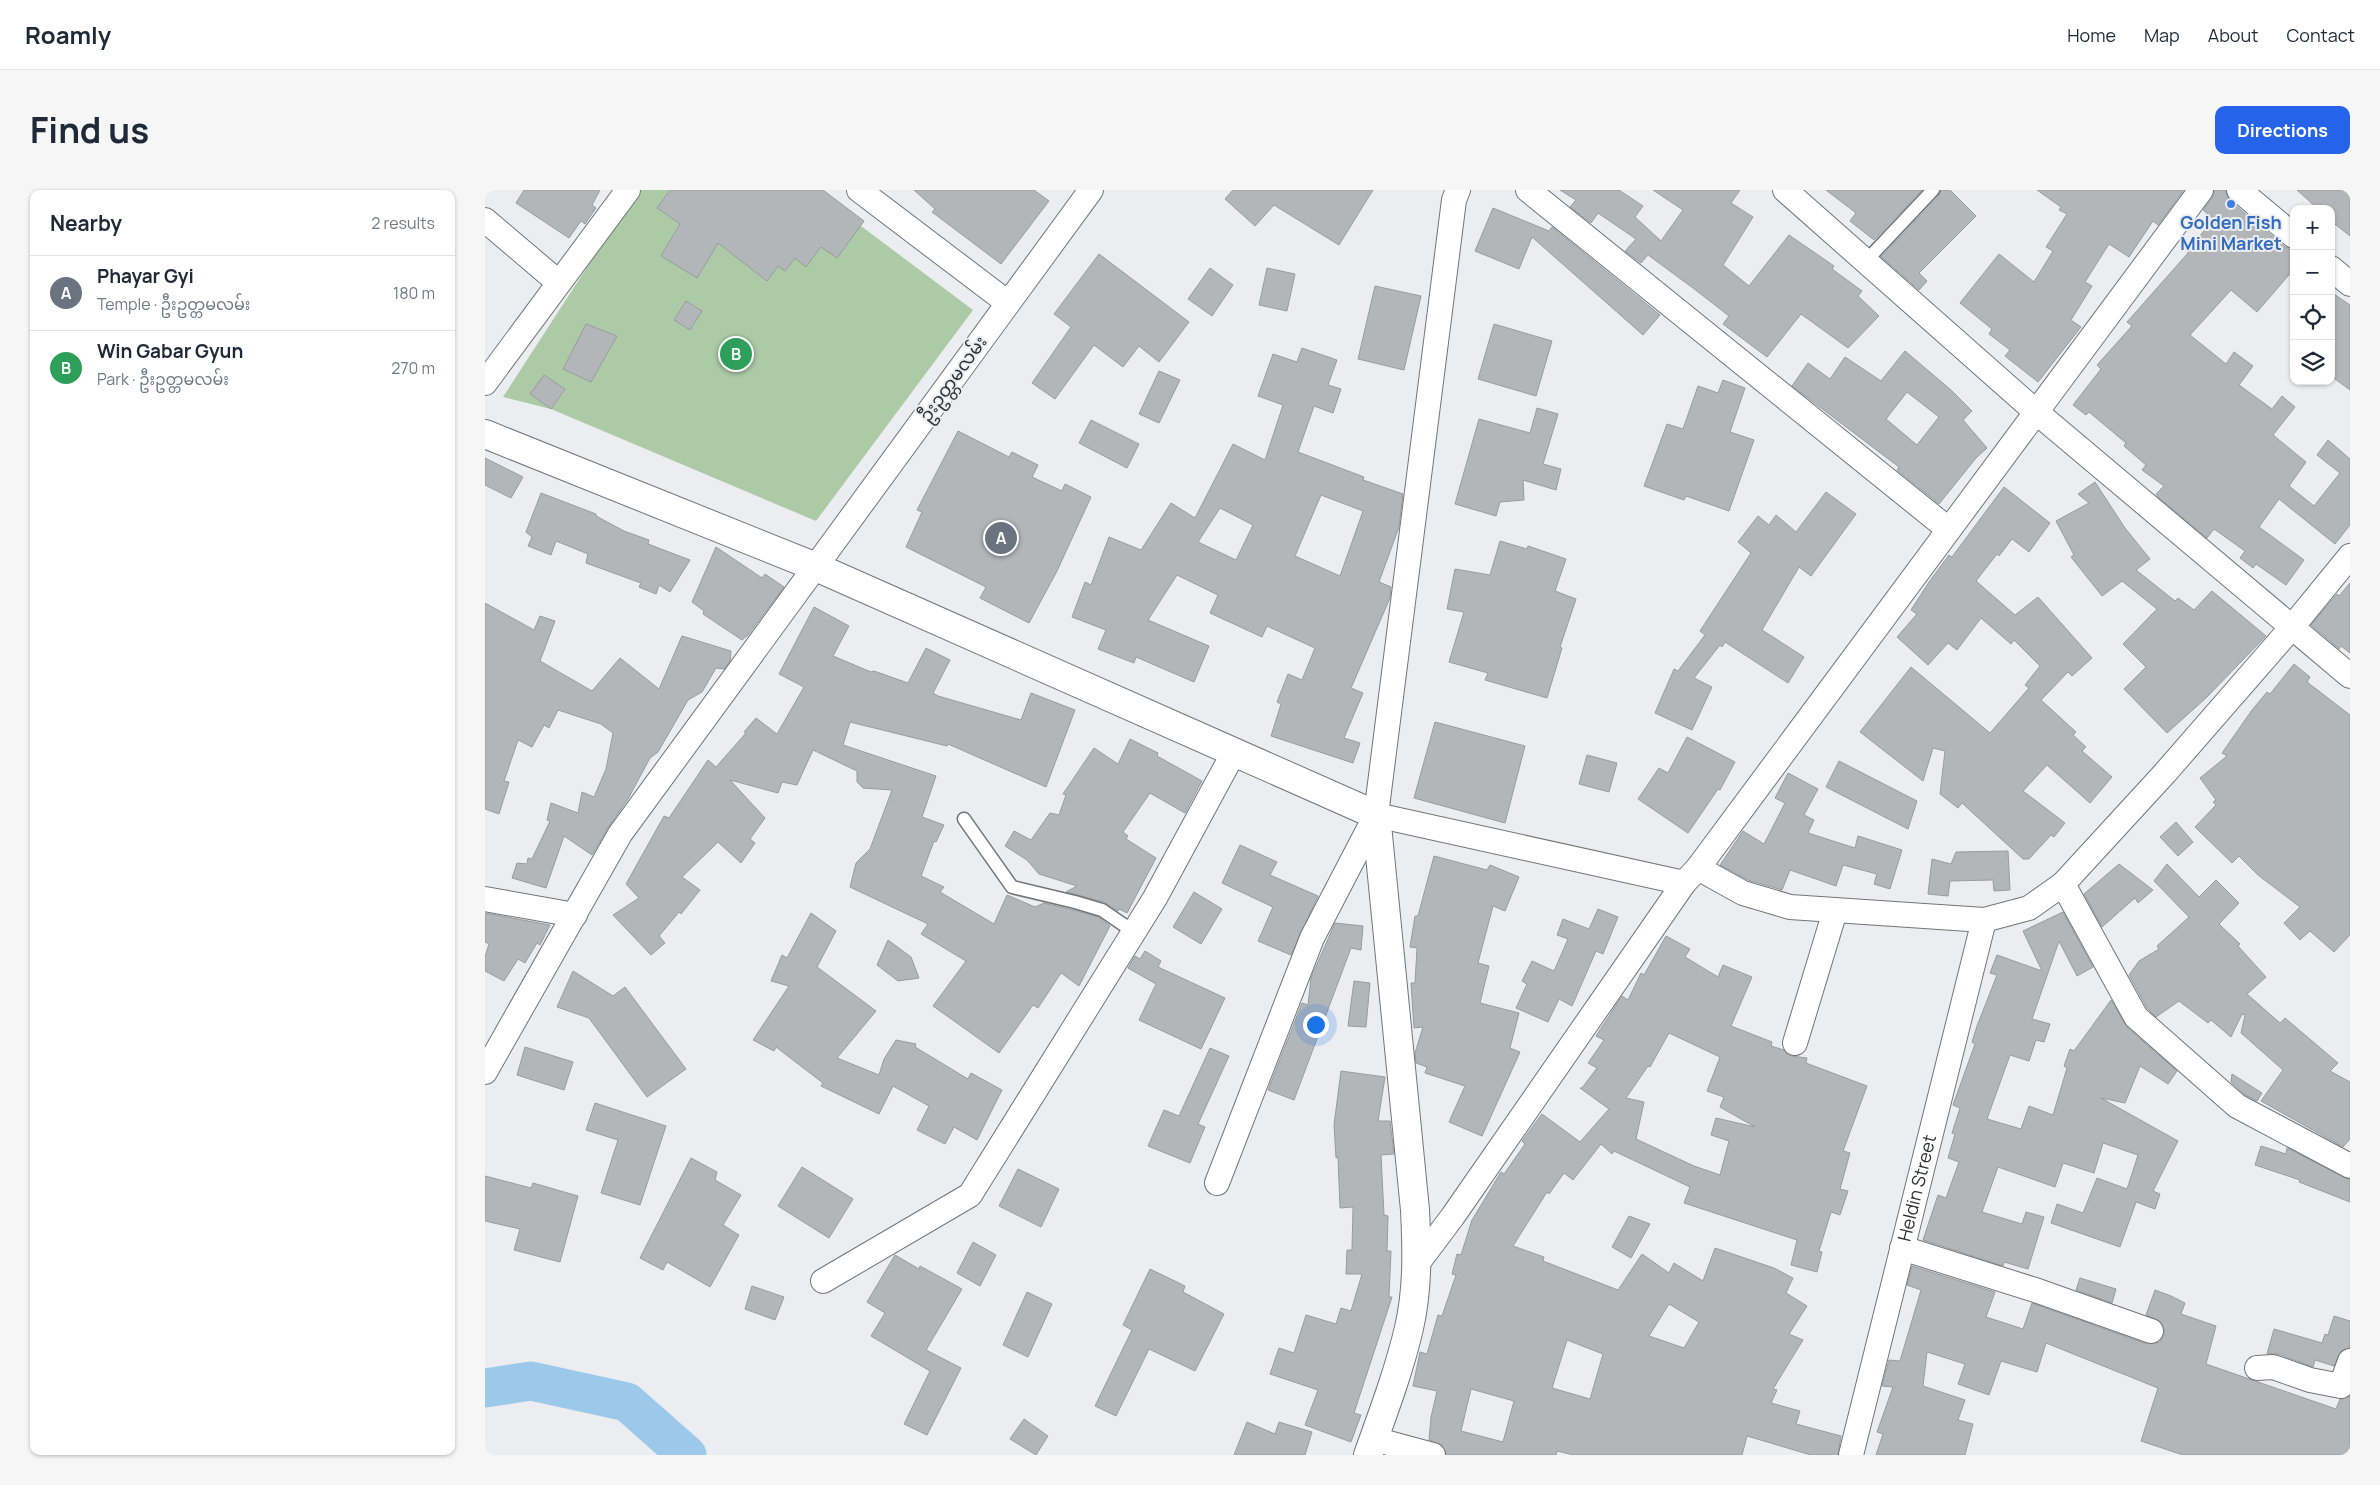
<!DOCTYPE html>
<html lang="en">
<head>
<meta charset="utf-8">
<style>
  body { margin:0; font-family:Manrope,"Noto Sans Myanmar",sans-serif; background:#f6f6f7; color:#1f2937 }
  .controls { position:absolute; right:15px; top:15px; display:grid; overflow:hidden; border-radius:10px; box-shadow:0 1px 4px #0004 }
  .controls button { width:45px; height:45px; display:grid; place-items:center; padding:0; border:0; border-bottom:1px solid #e0e1e3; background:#fff; color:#1f2937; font:25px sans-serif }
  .you { position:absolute; left:830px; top:834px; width:18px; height:18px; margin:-12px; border:4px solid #fff; border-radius:50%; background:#1a73e8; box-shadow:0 0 0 8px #1a73e833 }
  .badge { display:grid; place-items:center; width:32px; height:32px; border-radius:50%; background:#2563eb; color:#fff; font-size:16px; font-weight:700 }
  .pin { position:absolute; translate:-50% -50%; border:2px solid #fff; box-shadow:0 1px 5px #0006 }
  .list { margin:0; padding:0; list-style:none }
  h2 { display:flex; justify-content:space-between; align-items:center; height:65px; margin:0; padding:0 20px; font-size:21px }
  h2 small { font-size:16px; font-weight:400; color:#747a83 }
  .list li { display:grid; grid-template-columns:32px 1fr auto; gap:15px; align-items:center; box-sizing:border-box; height:75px; padding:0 20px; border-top:1px solid #e0e1e3 }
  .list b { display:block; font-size:19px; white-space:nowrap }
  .list p { margin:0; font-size:16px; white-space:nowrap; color:#747a83 }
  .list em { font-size:16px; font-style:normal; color:#747a83 }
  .icon { flex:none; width:28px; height:28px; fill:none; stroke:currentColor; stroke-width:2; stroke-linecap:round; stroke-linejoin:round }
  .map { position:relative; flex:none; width:1865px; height:1265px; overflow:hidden; border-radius:10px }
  header { display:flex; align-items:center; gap:30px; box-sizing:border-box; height:70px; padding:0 25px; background:#fff; border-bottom:1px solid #e0e1e3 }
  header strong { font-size:24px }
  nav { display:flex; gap:28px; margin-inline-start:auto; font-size:18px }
  .intro { display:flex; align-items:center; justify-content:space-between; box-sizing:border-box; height:120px; padding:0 30px }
  h1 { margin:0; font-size:35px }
  .button { padding:12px 22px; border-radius:10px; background:#2563eb; color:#fff; font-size:18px; font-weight:700 }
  main { display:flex; gap:30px; padding:0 30px }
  aside { flex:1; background:#fff; border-radius:10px; box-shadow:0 1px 4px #0004 }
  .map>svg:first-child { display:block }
  .green { fill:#accaa6 }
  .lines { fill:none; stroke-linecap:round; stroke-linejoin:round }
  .river { stroke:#9cc8ea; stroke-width:39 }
  .building { fill:#b3b6b9; stroke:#999c9f; fill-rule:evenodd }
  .service-casing { stroke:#727578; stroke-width:15 }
  .minor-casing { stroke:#727578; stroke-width:26 }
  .primary-casing { stroke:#727578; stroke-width:30 }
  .service { stroke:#fff; stroke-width:12 }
  .minor { stroke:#fff; stroke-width:24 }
  .primary { stroke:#fff; stroke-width:28 }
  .shop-dot { fill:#3f7fe0; stroke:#ebedf1; stroke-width:2 }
  .labels { text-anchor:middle; stroke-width:4; stroke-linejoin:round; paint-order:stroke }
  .shop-label { font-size:18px; font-weight:bold; fill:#366cbe; stroke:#ebedf1 }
  .street-label { font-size:18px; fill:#303132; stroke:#ebedf1 }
</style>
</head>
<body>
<header>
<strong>Roamly</strong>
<nav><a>Home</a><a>Map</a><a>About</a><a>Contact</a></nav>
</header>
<div class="intro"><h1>Find us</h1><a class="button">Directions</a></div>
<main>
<aside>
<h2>Nearby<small>2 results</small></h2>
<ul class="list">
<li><span class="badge" style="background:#6b7280">A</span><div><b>Phayar Gyi</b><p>Temple · ဦးဥတ္တမလမ်း</p></div><em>180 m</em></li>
<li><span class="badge" style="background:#2e9e5b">B</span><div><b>Win Gabar Gyun</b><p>Park · ဦးဥတ္တမလမ်း</p></div><em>270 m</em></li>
</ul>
</aside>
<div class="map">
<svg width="1865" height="1265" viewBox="0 0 1865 1265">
  <rect width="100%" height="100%" fill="#ebedf1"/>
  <path class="green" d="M152 0H328L488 120 331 331 66 219 18 207Z"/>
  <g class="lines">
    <path class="river" d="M0 1198 46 1191 142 1212 202 1265"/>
  </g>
  <g class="building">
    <path d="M39 0H115L107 15 111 18 100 34 96 31 84 48 31 13Z"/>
    <path d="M185 0H338L379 31 352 68 336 57 321 77 310 68 300 81 293 76 282 91 233 53 212 88 176 66 195 34 172 18Z"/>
    <path d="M429 0H549L564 11 516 74 447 22 450 19Z"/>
    <path d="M748 0H888L854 55 789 15 770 36 740 9Z"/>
    <path d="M1075 0H1134L1158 16 1150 27 1176 51 1198 20 1168 0H1255L1246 13 1268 27 1238 75 1264 96 1304 45 1349 76 1347 79 1377 101 1373 106 1394 126 1363 158 1316 124 1282 167 1238 134 1244 126 1208 98 1163 65 1156 73 1140 61 1151 49 1113 23 1106 33 1085 17 1091 10Z"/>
    <path d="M1341 0H1437L1389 50 1365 31 1371 23Z"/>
    <path d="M1456 0H1465L1491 26 1434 83 1442 91 1434 100 1396 67 1454 6Z"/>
    <path d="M1552 0H1699L1673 35 1668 31 1644 67 1624 54 1600 92 1607 96 1586 130 1596 137 1553 192 1520 166 1525 160 1504 144 1507 139 1475 113 1514 64 1549 92 1568 61 1561 57 1582 24 1574 20 1576 17Z"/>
    <path d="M1729 0H1740L1745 11 1800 57 1809 59V79L1772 122 1746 100 1705 145 1741 174 1749 162 1768 176 1754 195 1787 219 1797 206 1810 217 1788 245 1821 272 1804 296 1829 316 1855 283 1832 265 1843 250 1865 269V335L1850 354 1794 309 1774 337 1819 370 1801 395 1771 374 1768 378 1755 368 1760 361 1729 339 1722 348 1674 308 1671 304 1679 296 1657 280 1661 275 1639 256 1641 253 1604 222 1601 225 1588 215 1616 179 1612 175 1647 136 1642 132 1703 63 1702 61 1729 29 1718 20 1727 8Z"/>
    <path d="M1812 0H1865V46L1846 31V19H1833Z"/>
    <path d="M1008 18 1064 41 1067 37 1175 125 1158 145 1047 47 1034 79 990 61Z"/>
    <path d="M614 64 704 132 674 172 654 156 638 177 609 155 570 209 547 193 586 137 569 124Z"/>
    <path d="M725 78 748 95 727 126 703 109Z"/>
    <path d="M782 78 810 84 802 121 774 115Z"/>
    <path d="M890 96 936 106 919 180 873 169Z"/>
    <path d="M1846 102 1865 115V200L1846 186Z"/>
    <path d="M201 111 217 121 205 140 189 130Z"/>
    <path d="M101 134 132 146 106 192 78 179Z"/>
    <path d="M1009 134 1067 151 1051 206 993 189Z"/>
    <path d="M817 158 852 170 843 195 856 199 848 223 829 216 813 262 879 287 878 290 918 304 914 337 894 392 906 397 905 408 866 498 878 503 859 548 875 553 868 573 786 546 796 514 792 512 803 484 817 490 830 458 782 436 777 447 725 423 733 405 692 385 663 430 724 456 709 492 651 467 649 473 613 459 621 440 587 427 600 392 606 395 624 347 656 360 686 313 710 328 748 254 780 270 798 215 773 206 788 164 812 172ZM836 305 878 321 855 386 810 366ZM735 318 768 335 751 370 713 352Z"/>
    <path d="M1420 161 1466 200 1487 221 1478 230 1502 258 1491 268 1454 314 1412 280 1414 277 1307 196 1323 173 1345 189 1360 167 1396 191ZM1422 202 1454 227 1432 255 1401 229Z"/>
    <path d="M674 181 695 190 674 233 654 224Z"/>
    <path d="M59 185 80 199 66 219 45 204Z"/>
    <path d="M1238 190 1260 198 1245 242 1269 250 1244 321 1201 306 1199 310 1159 296 1182 234 1198 239 1213 196 1233 203Z"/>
    <path d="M1052 218 1073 224 1058 274 1076 279 1071 300 1038 290 1039 310 1015 312 1011 326 970 314 994 229 1045 243Z"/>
    <path d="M606 230 654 254 642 278 594 253Z"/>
    <path d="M473 241 524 267 527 262 553 275 547 287 577 301 580 294 606 307 572 381 544 433 495 408 501 397 421 357 437 322 432 320Z"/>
    <path d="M0 268 38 287 26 308 0 295Z"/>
    <path d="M1610 292 1640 338 1665 369 1651 380 1690 411 1693 408 1709 420 1727 401 1781 446 1721 508 1682 543 1639 499 1661 477 1638 454 1672 419 1637 391 1617 406 1586 367 1589 365 1571 331 1604 313 1593 304Z"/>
    <path d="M1519 297 1565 333 1544 362 1527 349 1514 366 1512 364 1491 391 1530 425 1553 407 1607 468 1587 486 1583 482 1556 510 1591 542 1588 545 1601 557 1597 561 1627 587 1605 613 1562 575 1538 601 1580 633 1569 647 1566 645 1544 669H1538L1477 613 1473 618 1455 604 1460 561 1448 558 1438 591 1375 542 1426 477 1505 543 1544 498 1540 495 1555 476 1529 450 1526 454 1496 428 1472 460 1463 453 1443 475 1412 447 1432 424 1426 420 1444 392 1464 365 1467 367Z"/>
    <path d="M1341 302 1371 324 1326 386 1314 377 1277 440 1319 467 1303 493 1240 452 1237 457 1235 455 1209 488 1227 497 1207 540 1170 523 1189 479 1193 481 1220 445 1215 441 1266 363 1253 352 1273 326 1284 335 1291 325 1311 342Z"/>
    <path d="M56 303 111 324V326L139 341 164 350 163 354 205 370 185 402 174 395 171 404 154 397 156 393 101 373 103 364 71 351 66 365 43 356 47 347 41 342Z"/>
    <path d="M1015 351 1042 359 1043 356 1081 369 1070 401 1091 409 1075 457 1077 458 1062 508 1000 490 1003 483 964 472 979 422 962 419 970 379 1005 385Z"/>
    <path d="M231 357 277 388 280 384 299 397 263 445 257 450 218 424 219 421 207 412Z"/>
    <path d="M1865 393V463L1856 456 1854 459 1826 435 1852 404 1854 406Z"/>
    <path d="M0 413 49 440 55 426 70 431 55 471 107 501 135 468 174 499 197 446 246 461 245 471 239 479 231 478 217 502 203 510 173 562 165 568 143 609 124 636 107 665 79 646 61 698 27 688 32 673 42 674 43 668 47 669 65 631 62 630 66 613 93 623 97 602 109 607 121 579 128 543 116 534 73 520 64 538 59 535 47 557 33 550 19 591 24 592 14 624 0 619Z"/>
    <path d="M329 417 364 436 348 466 386 482 389 481 423 493 441 458 465 470 448 503 453 506 536 530 546 503 590 520 561 597 463 554 462 556 365 532 358 555 451 586 437 627 459 635 451 652 449 651 436 686 459 697 455 702 509 734 522 705 550 717 559 713 588 720 613 727 625 736 594 796 576 783 553 818 548 815 514 863 448 816 481 771 436 744 443 734 365 697 371 673 385 659 407 600 378 598 372 592V581L328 560 312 595 297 592 293 603 245 590 280 628 265 649 270 653 256 673 233 652 197 687 215 700 196 724 194 722 174 746 180 753 166 765 128 725 154 708 141 694 179 626 184 628 223 570 231 577 261 543 259 542 271 528 292 544 319 497 294 484Z"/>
    <path d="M1809 474 1825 487 1822 492 1865 525V745L1849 762 1825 741 1815 750 1799 733 1815 717 1773 685 1754 666 1747 673 1710 637 1731 615 1728 612 1731 610 1715 588 1742 566 1737 563 1767 520 1782 502 1785 504Z"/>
    <path d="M950 532 1040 556 1020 633 929 608Z"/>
    <path d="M1202 547 1250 572 1235 600 1233 599 1203 643 1153 609 1174 578 1183 583Z"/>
    <path d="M645 549 673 563 672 566 717 591 700 623 665 603 638 642 643 646 641 649 671 668 642 723 634 719 633 721 619 712 581 702 592 696 554 684 542 670 520 656 529 641 546 650 565 623 574 625 581 605 578 604 609 558 633 574Z"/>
    <path d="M1102 565 1132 573 1124 602 1094 594Z"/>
    <path d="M1354 571 1432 611 1423 639 1341 597Z"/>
    <path d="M1303 583 1333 599 1319 625 1329 630 1323 643 1370 658 1373 646 1417 660 1405 699 1389 694 1392 684 1358 675 1351 696 1305 680 1297 700 1263 690 1235 675 1258 641 1279 654 1300 613 1290 608Z"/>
    <path d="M1691 632 1708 652 1693 666 1675 647Z"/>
    <path d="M755 655 792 672 785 685 833 706 806 765 773 751 788 717 737 693Z"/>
    <path d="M1523 661 1525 700 1509 701 1508 690 1465 691 1463 706 1443 704 1447 669 1466 674 1471 662Z"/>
    <path d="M949 666 1002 680 1005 675 1034 687 1020 721 1008 716 993 773 1004 776 995 813 1034 823 1025 858 1035 862 997 946 964 932 980 896 940 883 942 877 931 873 930 863 938 837 929 838 926 793H930L932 758 925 757 930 726H933Z"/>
    <path d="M1634 674 1668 700 1653 713 1650 708 1617 737 1599 704Z"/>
    <path d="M1682 674 1714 707 1731 690 1754 713 1734 734 1755 754 1753 756 1781 787 1762 804 1795 833 1800 828 1853 873 1845 881 1865 892V949L1858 957 1776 911 1798 880 1756 843 1760 825 1757 824 1746 847 1726 830 1723 833 1694 811 1671 827 1662 818 1644 785 1654 771 1674 759 1672 756 1704 727 1669 691Z"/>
    <path d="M709 702 737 719 716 754 688 737Z"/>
    <path d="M1113 719 1133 727 1118 764 1111 761 1087 816 1074 809 1063 832 1031 818 1042 794 1037 791 1047 771 1069 781 1083 749 1072 745 1078 729 1104 739Z"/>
    <path d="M1578 722 1608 777 1592 786 1574 751 1547 829 1565 834 1559 852 1551 850 1544 871 1525 865 1502 929 1536 939 1544 916 1568 925 1582 878 1579 876 1585 859 1589 861 1626 810 1642 837 1692 881 1683 894 1655 876 1640 913 1616 908 1693 951 1668 1001 1675 1004 1670 1019 1651 1012 1635 1057 1566 1033 1572 1014 1598 1023 1612 988 1642 999 1653 965 1618 953 1609 983 1578 973 1570 997 1513 977 1497 1022 1537 1034 1541 1022 1559 1027 1543 1079 1519 1072 1518 1076 1438 1050 1453 1005 1461 1008 1474 972 1463 968 1470 944 1467 943 1475 918 1468 915 1490 854 1487 852 1492 836 1512 785 1505 783 1512 765 1557 781 1538 741Z"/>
    <path d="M0 723 65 735 55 755 52 753 40 773 33 769 19 791 0 781V767L4 754 0 752Z"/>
    <path d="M326 723 351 741 332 777 391 821 352 868 394 885 399 869 411 850 431 854 430 857 483 889 486 883 517 900 492 950 469 937 460 954 432 940 444 916 408 896 394 924 336 896 338 893 291 857 289 861 268 850 304 796 286 791 297 765 302 768Z"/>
    <path d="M850 733 878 736 876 760 866 758 809 910 783 900 817 813 823 815 826 788Z"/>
    <path d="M1181 746 1205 759 1200 767 1233 787 1238 775 1267 787 1246 836 1287 852 1286 856 1299 860 1306 866 1322 868 1321 873 1382 896 1358 961 1365 963 1355 999 1363 1001 1355 1025 1346 1022 1334 1061 1337 1062 1332 1082 1306 1075 1312 1050 1199 1013 1205 997 1129 961 1127 964 1116 954 1088 990 1079 983 1064 1004 1062 1002 1028 1056 1059 1067 1058 1071 1133 1100 1157 1064 1184 1083 1189 1073 1218 1091 1230 1058 1289 1078 1308 1088 1301 1103 1322 1116 1304 1144 1318 1150 1288 1199 1292 1200 1286 1213 1315 1221 1311 1234 1356 1246 1353 1265H1326L1262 1246 1257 1265H1089L1072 1261 1071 1265H961L957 1255 944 1250 946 1227 952 1201 928 1196 935 1162 942 1164 953 1125 957 1126 971 1085 967 1084 972 1064 976 1065 987 1030 1016 982 1019 984 1040 954 1037 951 1057 924 1095 952 1124 919 1095 898H1097L1112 878 1103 873 1119 850 1111 846 1137 806 1143 810 1156 783 1159 785ZM1184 843 1235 867 1222 901 1239 907 1235 917 1270 937 1231 928 1226 945 1244 951 1235 985 1209 976 1151 949 1159 912 1141 908 1163 876 1165 877ZM1184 1114 1214 1132 1199 1158 1164 1146ZM1082 1150 1118 1164 1105 1209 1067 1198ZM986 1199 1029 1211 1018 1252 976 1241Z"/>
    <path d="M403 750 426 767 434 788 413 791 392 775Z"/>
    <path d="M660 761 676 771 673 777 740 808 716 859 654 830 671 794 643 778 650 766 655 769Z"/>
    <path d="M88 781 128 806 140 797 201 879 162 907 104 828 72 817Z"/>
    <path d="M869 791 885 793 881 837 863 836Z"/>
    <path d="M40 857 88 872 79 900 32 885Z"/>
    <path d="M725 858 744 866 713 934 720 937 705 973 663 956 679 920 694 926Z"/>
    <path d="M856 881 900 887 893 931H905L909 964 896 965 899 1025 903 1026 902 1061H906L904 1107H907L869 1223 876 1225 866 1252 820 1235 833 1200 785 1184 794 1158 809 1163 821 1125 851 1134 856 1118 866 1121 877 1084H861L862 1060H867L868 1017 855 1018 853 967 851 968 849 935Z"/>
    <path d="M1747 884 1777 903 1772 911 1760 905 1746 892Z"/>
    <path d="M110 913 181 936 155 1015 116 1003 133 950 101 940Z"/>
    <path d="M1776 956 1801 964 1802 958 1865 990V1012L1814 992 1815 990 1770 975Z"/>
    <path d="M206 968 232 982 230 990 256 1005 238 1035 254 1045 225 1097 182 1072 178 1080 155 1068Z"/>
    <path d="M317 977 368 1009 344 1048 293 1016Z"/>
    <path d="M533 979 574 999 556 1037 514 1016Z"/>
    <path d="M0 986 46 998 48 993 93 1006 75 1072 29 1060 35 1039 0 1031Z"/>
    <path d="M1144 1026 1165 1034 1146 1068 1127 1057Z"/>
    <path d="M488 1052 511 1065 495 1096 472 1083Z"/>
    <path d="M410 1065 434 1079 435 1076 477 1099 441 1160 476 1178 442 1245 419 1234 445 1181 386 1146 400 1123 382 1112Z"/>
    <path d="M1427 1076 1510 1102 1501 1127 1538 1139 1547 1113 1662 1154 1675 1152 1679 1145V1138L1676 1132 1661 1125 1670 1100 1686 1106 1700 1113 1696 1124 1731 1136 1721 1174 1851 1219 1855 1209 1865 1206V1265H1698L1656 1251 1673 1198 1561 1153 1552 1182 1516 1171 1504 1205 1473 1194 1480 1174 1442 1162 1438 1196 1480 1210 1473 1230 1488 1234 1480 1265H1391L1398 1244 1392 1242 1408 1197 1397 1196 1404 1170 1415 1171 1436 1100 1422 1095Z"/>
    <path d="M665 1079 700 1096 698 1102 739 1124 710 1181 664 1159 631 1226 610 1216 647 1140 638 1135Z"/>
    <path d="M1595 1088 1631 1099 1627 1113 1591 1100Z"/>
    <path d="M267 1096 299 1107 290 1130 260 1119Z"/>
    <path d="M542 1102 567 1114 543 1167 518 1155Z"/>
    <path d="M1849 1126 1865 1131V1158L1856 1161 1849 1176 1830 1170 1828 1177 1793 1164H1782L1789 1139 1837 1153 1840 1144 1843 1145Z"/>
    <path d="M539 1229 563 1246 551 1265 525 1249Z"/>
    <path d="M762 1232 790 1244 794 1232 827 1242 820 1265H749Z"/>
  </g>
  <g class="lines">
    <g class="service-casing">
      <g id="service">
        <path d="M1381 71 1448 0"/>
        <path d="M479 629 527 697 590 712 617 720 649 742"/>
      </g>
    </g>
    <g class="minor-casing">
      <g id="minor">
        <path d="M374 0 523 113"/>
        <path d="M1043 0 1463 339"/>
        <path d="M1300 0 1550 221 1865 486"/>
        <path d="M1754 0 1809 46"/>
        <path d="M0 30 73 92"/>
        <path d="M1846 78 1865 94"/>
        <path d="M0 193 143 0"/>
        <path d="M891 625 1199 693"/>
        <path d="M1213 678 1258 703 1305 717 1499 730 1544 718 1578 694 1680 583 1808 436 1865 366"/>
        <path d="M1578 694 1651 827 1752 916 1865 976"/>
        <path d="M0 709 90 725"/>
        <path d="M1310 853 1350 721"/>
        <path d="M0 882 135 644 606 0"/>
        <path d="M732 993 827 748 891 625 969 10 973 0"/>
        <path d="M1417 1058 1553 1101 1666 1141"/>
        <path d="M932 1074 968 1026 1199 693 1213 678 1716 0"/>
        <path d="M338 1091 485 1005 670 708 749 562"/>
        <path d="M1772 1178 1788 1177 1825 1190 1856 1196 1865 1171"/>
        <path d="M889 1249 948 1265"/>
        <path id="s1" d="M1366 1265 1499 730"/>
      </g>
    </g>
    <g class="primary-casing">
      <path id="primary" d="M0 244 331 377 891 625 930 1020C932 1060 933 1099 924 1138 914 1181 898 1223 883 1265"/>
    </g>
    <use href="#service" class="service"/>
    <use href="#minor" class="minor"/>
    <use href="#primary" class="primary"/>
  </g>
  <circle class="shop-dot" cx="1746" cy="14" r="5"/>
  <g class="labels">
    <g class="shop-label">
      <text x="1746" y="39">Golden Fish<tspan x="1746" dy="21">Mini Market</tspan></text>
    </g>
    <g class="street-label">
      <text transform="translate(468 189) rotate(-54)" y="6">ဦးဥတ္တမလမ်း</text>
      <text dy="6" stroke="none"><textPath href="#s1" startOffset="275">Heldin Street</textPath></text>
    </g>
  </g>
</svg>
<div class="controls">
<button>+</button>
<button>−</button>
<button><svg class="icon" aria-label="locate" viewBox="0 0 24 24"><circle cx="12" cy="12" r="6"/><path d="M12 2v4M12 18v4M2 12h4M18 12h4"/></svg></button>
<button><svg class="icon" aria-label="layers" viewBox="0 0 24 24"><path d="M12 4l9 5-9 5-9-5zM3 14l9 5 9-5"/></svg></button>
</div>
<div class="you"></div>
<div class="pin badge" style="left:516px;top:348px;background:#6b7280">A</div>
<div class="pin badge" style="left:251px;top:164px;background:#2e9e5b">B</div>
</div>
</main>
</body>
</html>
